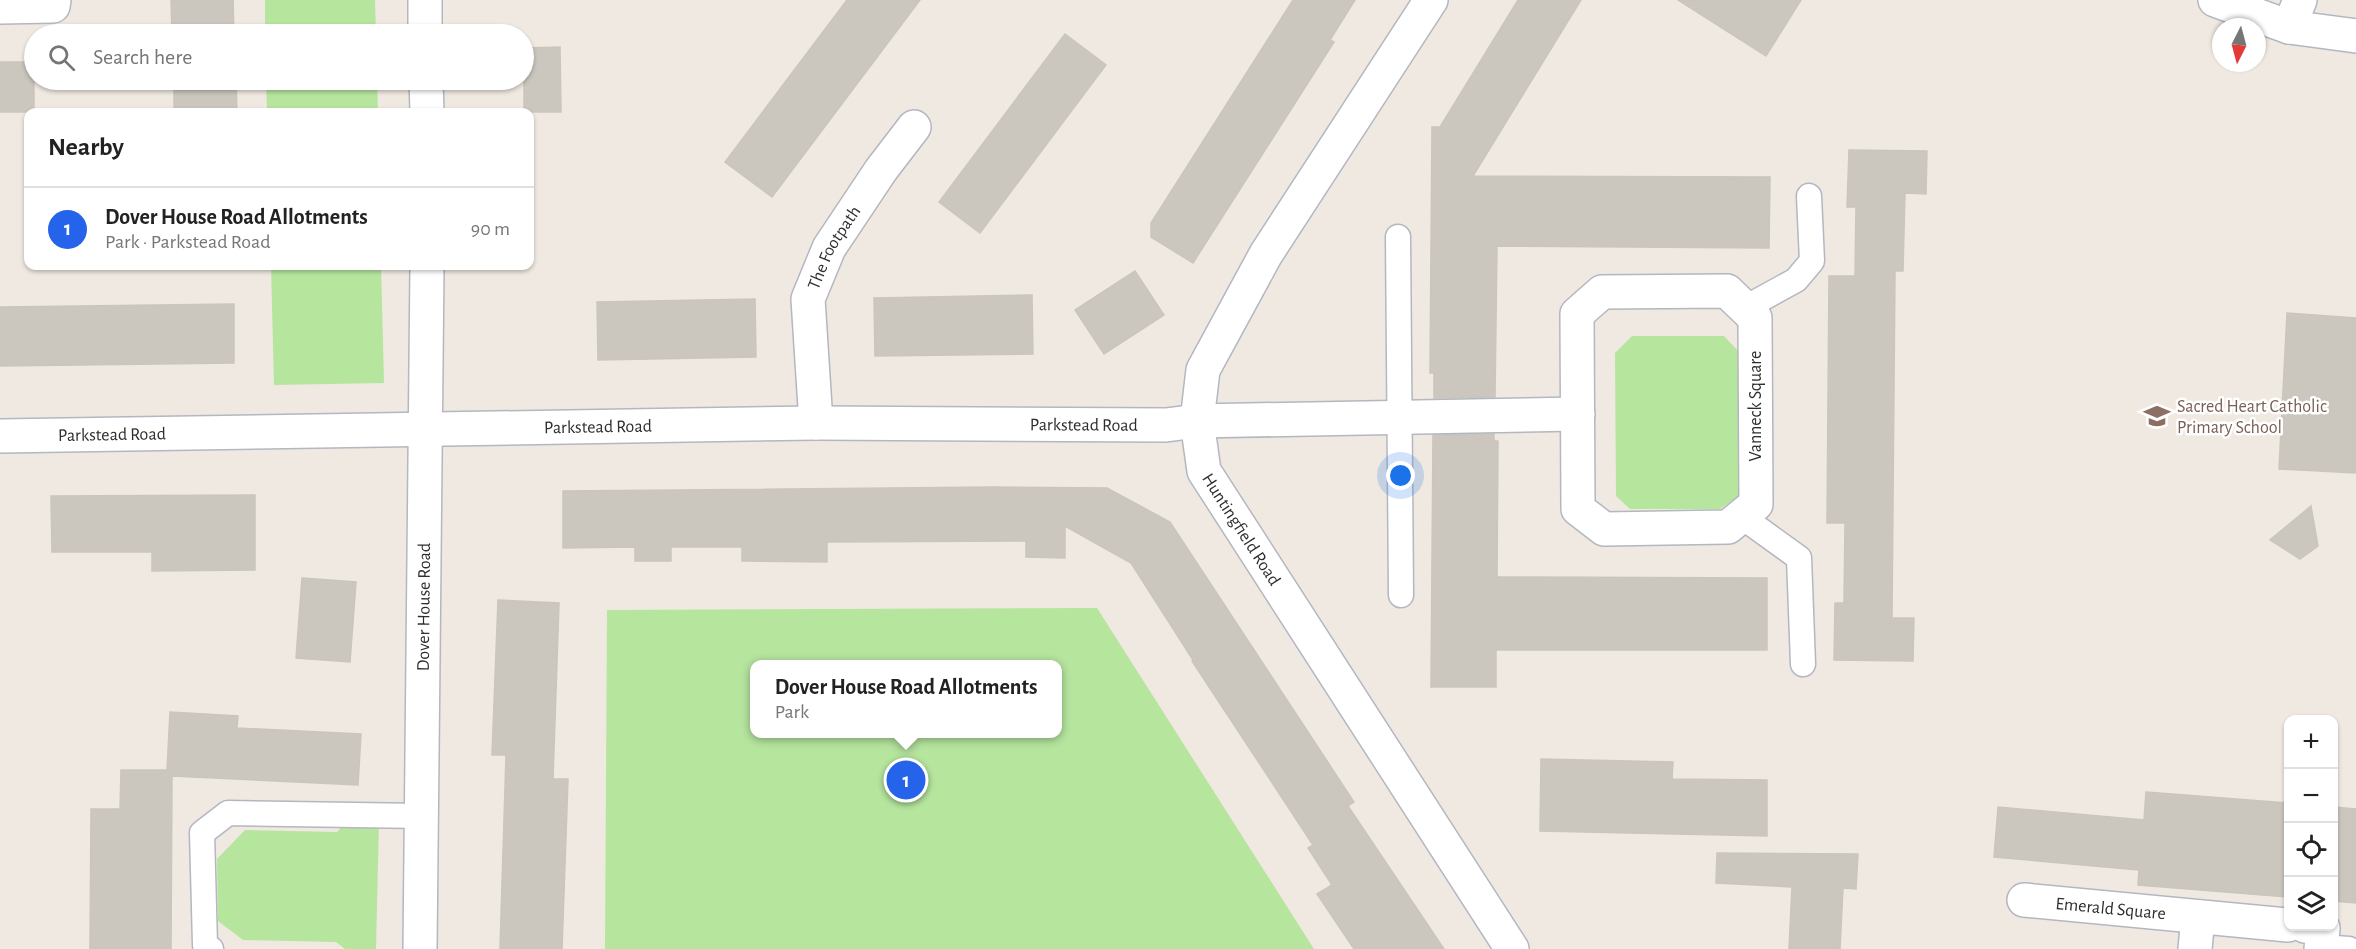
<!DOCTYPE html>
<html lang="en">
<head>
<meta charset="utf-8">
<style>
  body { margin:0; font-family:"Alegreya Sans",sans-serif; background:#f6f6f6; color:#222 }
  .controls { position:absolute; right:18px; bottom:18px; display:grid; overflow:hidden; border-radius:12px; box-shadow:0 2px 4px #0004 }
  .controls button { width:54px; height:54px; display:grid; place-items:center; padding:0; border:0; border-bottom:2px solid #e0e0e0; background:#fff; color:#222; font:30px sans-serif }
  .compass { position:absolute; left:2212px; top:18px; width:54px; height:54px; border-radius:50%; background:#fff; box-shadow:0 2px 4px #0004; rotate:186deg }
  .you { position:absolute; left:1401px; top:476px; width:21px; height:21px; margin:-15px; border:4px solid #fff; border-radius:50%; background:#1a73e8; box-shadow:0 0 0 9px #1a73e833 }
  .badge { display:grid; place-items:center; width:39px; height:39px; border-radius:50%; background:#2563eb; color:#fff; font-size:20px; font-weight:700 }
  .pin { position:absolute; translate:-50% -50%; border:3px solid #fff; box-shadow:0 2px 6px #0006 }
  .popup { position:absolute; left:750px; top:660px; width:312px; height:78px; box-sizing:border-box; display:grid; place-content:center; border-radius:12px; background:#fff; filter:drop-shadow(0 2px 4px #0005); font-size:20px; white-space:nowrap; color:#767676 }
  .popup b { font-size:22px; color:#222 }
  .popup::after { content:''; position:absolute; left:50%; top:100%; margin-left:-12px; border:12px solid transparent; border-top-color:#fff }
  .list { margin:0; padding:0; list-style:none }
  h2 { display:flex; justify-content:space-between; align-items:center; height:78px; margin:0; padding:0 24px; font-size:26px }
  h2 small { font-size:20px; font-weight:400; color:#767676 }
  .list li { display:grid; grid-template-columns:39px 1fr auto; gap:18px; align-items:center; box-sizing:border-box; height:84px; padding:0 24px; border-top:2px solid #e0e0e0 }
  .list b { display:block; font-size:22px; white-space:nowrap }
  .list p { margin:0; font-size:20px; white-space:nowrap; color:#767676 }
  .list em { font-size:20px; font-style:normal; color:#767676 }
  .icon { flex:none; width:33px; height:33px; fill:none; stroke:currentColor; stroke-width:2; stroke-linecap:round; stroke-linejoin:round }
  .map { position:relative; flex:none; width:2356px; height:949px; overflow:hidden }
  .search { position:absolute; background:#fff; box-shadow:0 2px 4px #0004; left:24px; top:24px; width:510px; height:66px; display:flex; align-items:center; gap:15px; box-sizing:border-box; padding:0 21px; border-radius:33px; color:#767676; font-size:22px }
  .panel { position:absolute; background:#fff; box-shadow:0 2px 4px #0004; left:24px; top:108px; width:510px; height:162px; border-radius:12px }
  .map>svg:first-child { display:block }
  .green { fill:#b6e59e; fill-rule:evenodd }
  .building { fill:#cbc7bf; stroke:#cbc5ba; stroke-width:1.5 }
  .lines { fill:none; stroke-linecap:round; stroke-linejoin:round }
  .service-casing { stroke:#b4b7c1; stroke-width:27 }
  .minor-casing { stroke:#b4b7c1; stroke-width:36 }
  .tertiary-casing { stroke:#b4b7c1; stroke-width:36 }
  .service { stroke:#fff; stroke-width:24 }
  .minor { stroke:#fff; stroke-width:33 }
  .tertiary { stroke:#fff; stroke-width:33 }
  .labels { text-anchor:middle; stroke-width:5; stroke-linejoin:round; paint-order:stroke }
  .street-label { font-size:18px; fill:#2e2e2e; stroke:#fff }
  .education-label { font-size:18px; fill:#785e54; stroke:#fff; text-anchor:start }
</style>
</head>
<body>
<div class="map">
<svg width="2356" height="949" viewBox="0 0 2356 949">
  <rect width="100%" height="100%" fill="#efe9e1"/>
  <g class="green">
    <path d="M265 0H375L376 34H265Z"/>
    <path d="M266 80H377L378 112H267Z"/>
    <path d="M271 266H381L384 383 274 385Z"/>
    <path d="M1632 336H1724L1740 353V495L1720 509H1630L1616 496 1615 353Z"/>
    <path d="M1092 608H1097L1314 949H605L607 610ZM1058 664V734H754V664Z"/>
    <path d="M348 820H379L376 949H345L336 942 243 940 218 921 217 859 245 830 337 832Z"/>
  </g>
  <g class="building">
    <path d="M171 0H233L234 34H172Z"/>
    <path d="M847 0H920L772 197 725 162Z"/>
    <path d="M1293 0H1355L1330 40 1334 42 1193 263 1151 237V223Z"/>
    <path d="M1518 0H1581L1473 176 1770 177 1769 248 1497 246 1495 397 1434 398V373H1430L1432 127H1440Z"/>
    <path d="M1678 0H1801L1766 56Z"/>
    <path d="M1065 34 1106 65 980 233 939 202Z"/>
    <path d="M560 47 561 112H524V48Z"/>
    <rect x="0" y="62" width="34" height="50"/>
    <path d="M174 80H236L237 112H174Z"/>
    <path d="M1849 150 1927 151 1926 194 1905 193 1903 271H1895L1892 618H1914L1913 661 1834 660 1835 603H1844L1845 523H1827L1829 276H1855L1856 207H1847Z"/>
    <path d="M1135 271 1164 315 1104 354 1075 310Z"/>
    <path d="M1032 295 1033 354 875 356 874 298Z"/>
    <path d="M755 299 756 357 598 360 597 302Z"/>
    <path d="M234 304V363L0 366V307Z"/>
    <path d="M2287 313 2356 318V473L2279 469Z"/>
    <path d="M1494 434V441H1498L1497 577 1767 578V650H1496V687H1431L1433 435Z"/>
    <path d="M994 487 1107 488 1170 522 1354 802 1348 806 1444 949H1354L1317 894 1332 885 1308 848 1313 845 1192 661 1193 660 1131 563 1065 526V558L1026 557V541L827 542V562L742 561V547H671V561H635V547L563 548V491Z"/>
    <path d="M255 495V570L152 571V552H52L51 496Z"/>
    <path d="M2311 506 2318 546 2300 559 2270 540Z"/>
    <path d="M302 578 356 582 350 662 296 658Z"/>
    <path d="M498 600 559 603 553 779H568L562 949H500L506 755H492Z"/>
    <path d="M170 712 238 716 237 728 361 734 358 785 172 776 171 949H90L91 809H120L121 770H167Z"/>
    <path d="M1541 759 1673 762 1672 779 1767 780V836L1540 831Z"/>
    <path d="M2146 792 2289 803V897L2138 885 2139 870 1994 857 1998 807 2144 820Z"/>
    <path d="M2334 807 2356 809V903L2334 901Z"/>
    <path d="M1717 853 1858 854 1856 889 1843 888 1840 949H1789L1792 887 1716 883Z"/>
  </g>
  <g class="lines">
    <g class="service-casing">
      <g id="service">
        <path d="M1398 237 1401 595"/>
        <path d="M1745 308 1796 280 1812 261 1809 196"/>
        <path d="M1741 516 1799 558 1803 664"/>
        <path d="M2321 947 2349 949"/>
        <path d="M211 949 205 945 202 833 228 813 422 816"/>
      </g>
    </g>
    <g class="minor-casing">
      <g id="minor">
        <path id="s1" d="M1431 0 1266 254 1203 370 1197 421 1204 471 1512 949"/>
        <path d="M2215 0 2289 27 2300 0"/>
        <path d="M0 7 53 6 54 0"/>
        <path d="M2289 27 2356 36"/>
        <path d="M1727 291 1755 318 1756 504 1728 527 1604 529 1578 509 1577 314 1602 292Z"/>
        <path id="s2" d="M816 423 808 299 829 248 881 170 914 127"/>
        <path id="s3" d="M0 436 816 423 1166 425 1197 421 1578 414"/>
        <path id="s4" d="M2024 900 2288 925"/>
        <path d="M2305 926 2323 928 2321 949"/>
        <path d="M2195 949 2198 917"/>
      </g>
    </g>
    <g class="tertiary-casing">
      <g id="tertiary">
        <path d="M425 0V34"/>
        <path d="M426 80 427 112"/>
        <path id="s5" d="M420 949 427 266"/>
      </g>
    </g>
    <use href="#service" class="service"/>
    <use href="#minor" class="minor"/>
    <use href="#tertiary" class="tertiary"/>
  </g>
  <defs>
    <g id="school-bare" transform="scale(2.07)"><path d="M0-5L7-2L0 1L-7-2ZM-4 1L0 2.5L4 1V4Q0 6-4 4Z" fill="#8d6e63" stroke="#fff" stroke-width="2.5" paint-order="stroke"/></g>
  </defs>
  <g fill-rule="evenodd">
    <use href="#school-bare" x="2157" y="416"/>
  </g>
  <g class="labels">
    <g class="street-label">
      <text dy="6" stroke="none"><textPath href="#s2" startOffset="182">The Footpath</textPath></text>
      <text transform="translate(1755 406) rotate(-90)" y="6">Vanneck Square</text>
      <text dy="6" stroke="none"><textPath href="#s3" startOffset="1084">Parkstead Road</textPath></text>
      <text dy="6" stroke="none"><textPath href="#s3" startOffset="598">Parkstead Road</textPath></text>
      <text dy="6" stroke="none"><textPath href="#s3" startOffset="112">Parkstead Road</textPath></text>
      <text dy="6" stroke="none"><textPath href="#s1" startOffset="606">Huntingfield Road</textPath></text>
      <text dy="6" stroke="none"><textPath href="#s5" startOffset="342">Dover House Road</textPath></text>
      <text dy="6" stroke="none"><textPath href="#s4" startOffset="87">Emerald Square</textPath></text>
    </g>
    <g class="education-label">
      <text x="2177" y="412">Sacred Heart Catholic<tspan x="2177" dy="21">Primary School</tspan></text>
    </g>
  </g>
</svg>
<div class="controls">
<button>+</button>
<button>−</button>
<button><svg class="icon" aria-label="locate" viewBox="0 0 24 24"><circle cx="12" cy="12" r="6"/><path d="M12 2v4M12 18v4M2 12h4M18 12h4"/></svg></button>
<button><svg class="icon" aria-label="layers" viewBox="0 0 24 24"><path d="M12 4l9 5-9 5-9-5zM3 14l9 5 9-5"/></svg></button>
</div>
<svg class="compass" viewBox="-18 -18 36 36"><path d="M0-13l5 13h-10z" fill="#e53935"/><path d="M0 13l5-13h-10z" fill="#767676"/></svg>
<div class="you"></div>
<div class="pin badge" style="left:906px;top:780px">1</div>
<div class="popup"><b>Dover House Road Allotments</b>Park</div>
<div class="search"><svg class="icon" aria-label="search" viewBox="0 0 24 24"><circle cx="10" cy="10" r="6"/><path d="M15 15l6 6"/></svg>Search here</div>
<section class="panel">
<h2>Nearby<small></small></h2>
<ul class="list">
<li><span class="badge">1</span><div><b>Dover House Road Allotments</b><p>Park · Parkstead Road</p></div><em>90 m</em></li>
</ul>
</section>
</div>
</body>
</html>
